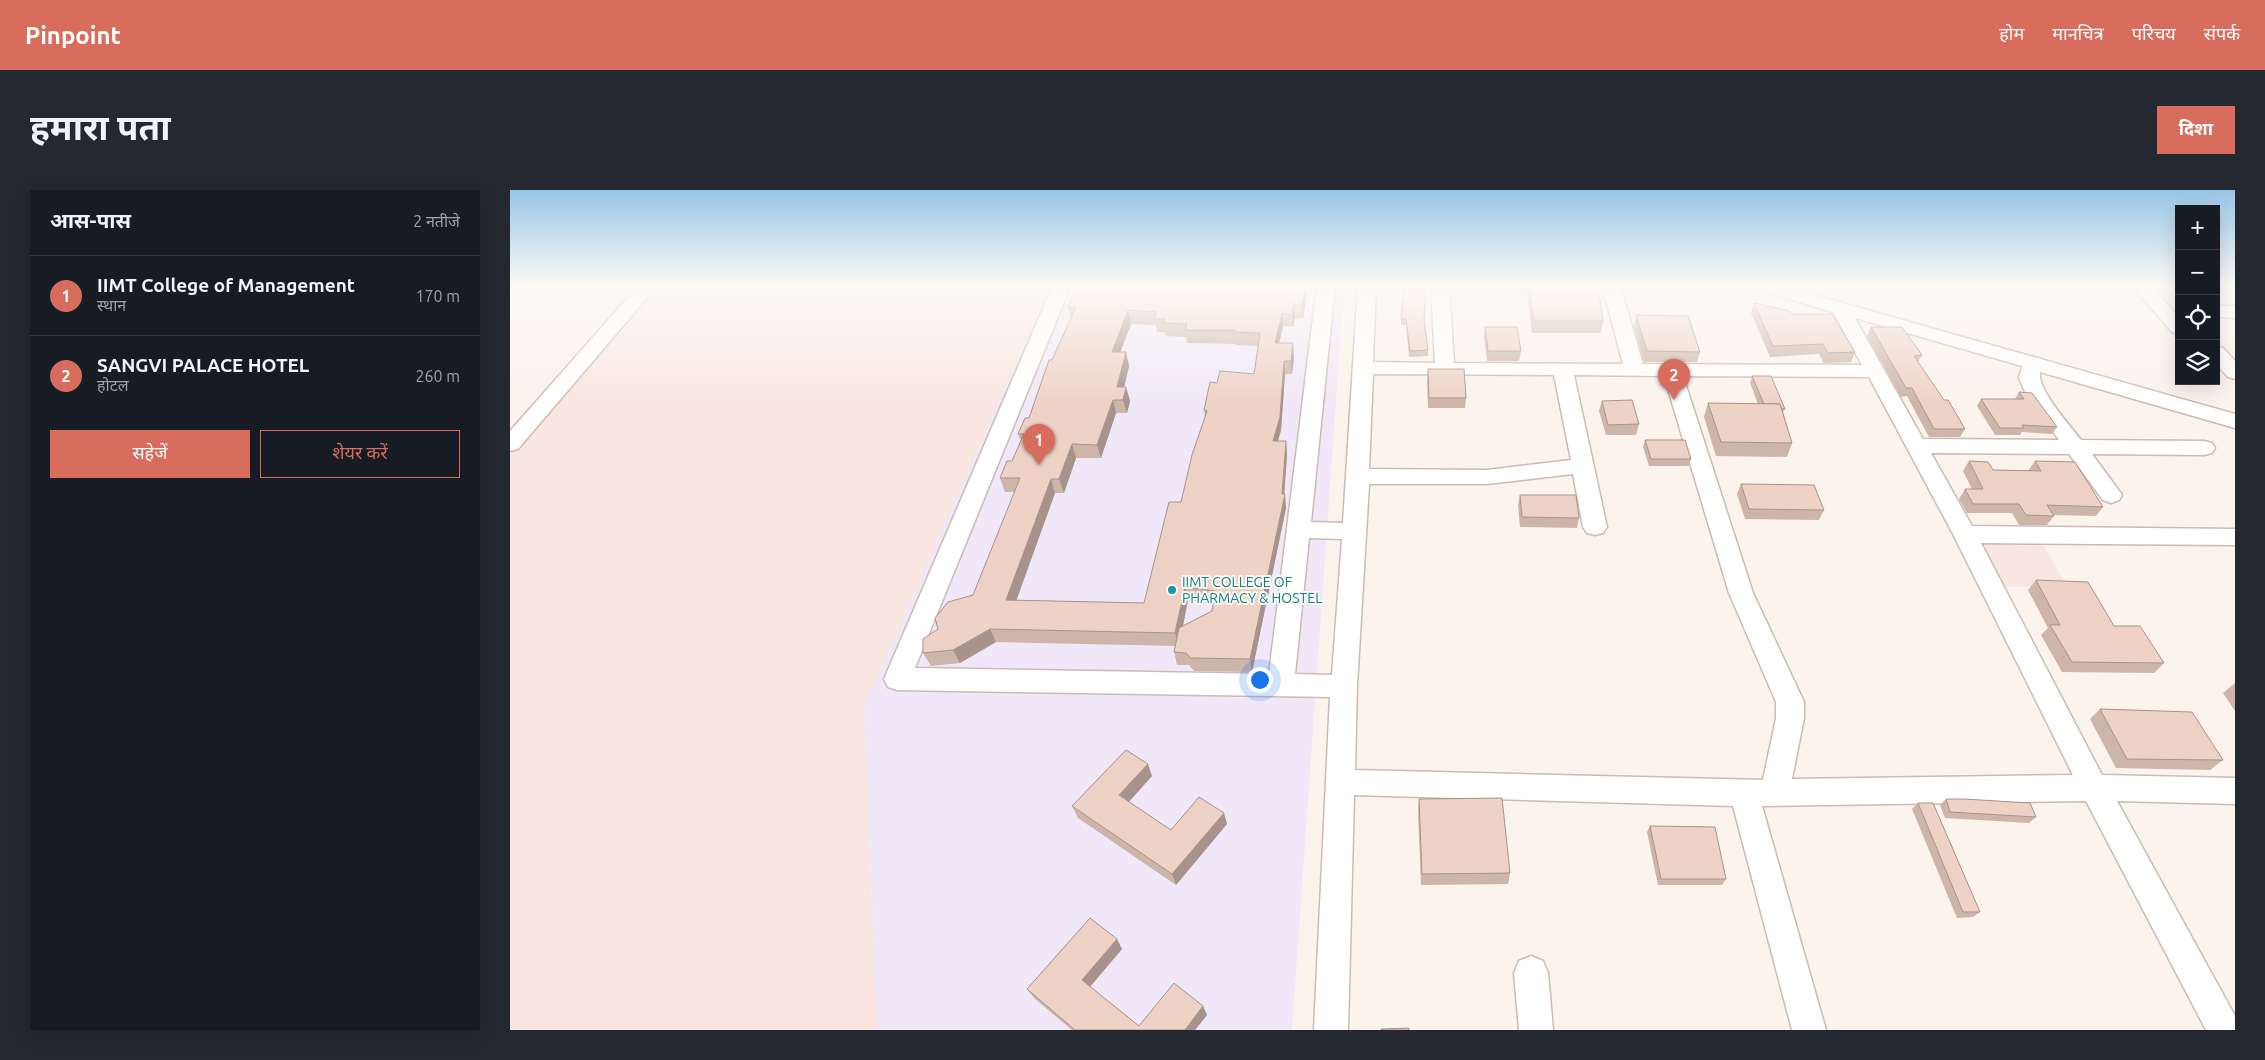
<!DOCTYPE html>
<html lang="hi">
<head>
<meta charset="utf-8">
<style>
  body { margin:0; font-family:Ubuntu,"Noto Sans Devanagari",sans-serif; background:#242831; color:#f1f3f6 }
  .controls { position:absolute; right:15px; top:15px; display:grid; overflow:hidden; border-radius:0px; box-shadow:0 5px 20px #0002 }
  .controls button { width:45px; height:45px; display:grid; place-items:center; padding:0; border:0; border-bottom:1px solid #363941; background:#171b24; color:#f1f3f6; font:25px sans-serif }
  .you { position:absolute; left:749px; top:489px; width:18px; height:18px; margin:-12px; border:4px solid #fff; border-radius:50%; background:#1a73e8; box-shadow:0 0 0 8px #1a73e833 }
  .badge { display:grid; place-items:center; width:32px; height:32px; border-radius:50%; background:#d86d5e; color:#fff; font-size:16px; font-weight:700 }
  .pin { position:absolute; translate:-50% -41px; filter:drop-shadow(0 1px 2px #0008) }
  .pin::after { content:''; position:absolute; top:26px; width:18px; height:15px; background:inherit; clip-path:polygon(0 0,100% 0,50% 100%) }
  .list { margin:0; padding:0; list-style:none }
  h2 { display:flex; justify-content:space-between; align-items:center; height:65px; margin:0; padding:0 20px; font-size:21px }
  h2 small { font-size:16px; font-weight:400; color:#9ea1a6 }
  .list li { display:grid; grid-template-columns:32px 1fr auto; gap:15px; align-items:center; box-sizing:border-box; height:80px; padding:0 20px; border-top:1px solid #363941 }
  .list b { display:block; font-size:19px; white-space:nowrap }
  .list p { margin:0; font-size:16px; white-space:nowrap; color:#9ea1a6 }
  .list em { font-size:16px; font-style:normal; color:#9ea1a6 }
  .actions { display:flex; gap:10px; padding:15px 20px }
  .actions a { flex:1; padding:11px 0; border:1px solid #d86d5e; border-radius:0px; text-align:center; font-size:18px; color:#d86d5e }
  .actions .main { background:#d86d5e; color:#fff }
  .icon { flex:none; width:28px; height:28px; fill:none; stroke:currentColor; stroke-width:2; stroke-linecap:round; stroke-linejoin:round }
  .map { position:relative; flex:none; width:1725px; height:840px; overflow:hidden; border-radius:0px }
  header { display:flex; align-items:center; gap:30px; box-sizing:border-box; height:70px; padding:0 25px; background:#d86d5e; color:#fff }
  header strong { font-size:24px }
  nav { display:flex; gap:28px; margin-inline-start:auto; font-size:18px }
  .intro { display:flex; align-items:center; justify-content:space-between; box-sizing:border-box; height:120px; padding:0 30px }
  h1 { margin:0; font-size:35px }
  .button { padding:12px 22px; border-radius:0px; background:#d86d5e; color:#fff; font-size:18px; font-weight:700 }
  main { display:flex; gap:30px; padding:0 30px }
  aside { flex:1; background:#171b24; border-radius:0px; box-shadow:0 5px 20px #0002 }
  .map>svg:first-child { display:block }
  .commercial { fill:#fae6e1 }
  .education { fill:#f0e8f8 }
  .lines { fill:none; stroke-linecap:round; stroke-linejoin:round }
  .minor-casing { stroke:#ccbbb2; stroke-width:3 }
  .minor { fill:#fff; fill-rule:evenodd }
  .wall { fill:#cdb5aa; fill-rule:evenodd }
  .shaded-wall { fill:#a7938b }
  .building { fill:#eed2c6; stroke:#a7938b; fill-rule:evenodd }
  .culture-dot { fill:#0f9aa8; stroke:#fef8f2; stroke-width:2 }
  .labels { text-anchor:middle; stroke-width:4; stroke-linejoin:round; paint-order:stroke }
  .culture-label { font-size:14px; fill:#0d838f; stroke:#fef8f2; text-anchor:start }
</style>
</head>
<body>
<header>
<strong>Pinpoint</strong>
<nav><a>होम</a><a>मानचित्र</a><a>परिचय</a><a>संपर्क</a></nav>
</header>
<div class="intro"><h1>हमारा पता</h1><a class="button">दिशा</a></div>
<main>
<aside>
<h2>आस-पास<small>2 नतीजे</small></h2>
<ul class="list">
<li><span class="badge">1</span><div><b>IIMT College of Management</b><p>स्थान</p></div><em>170 m</em></li>
<li><span class="badge">2</span><div><b>SANGVI PALACE HOTEL</b><p>होटल</p></div><em>260 m</em></li>
</ul>
<div class="actions"><a class="main">सहेजें</a><a>शेयर करें</a></div>
</aside>
<div class="map">
<svg width="1725" height="840" viewBox="0 0 1725 840">
  <rect width="100%" height="100%" fill="#fbf3ec"/>
  <g class="commercial">
    <path d="M138 95H551L354 518 367 840H0V256Z"/>
    <path d="M1531 352 1558 397H1493L1468 353Z"/>
  </g>
  <path class="education" d="M539 95H834L782 840H367L354 518Z"/>
  <g class="lines">
    <g class="minor-casing">
      <g id="minor">
        <path d="M129 95H148L8 259 0 261V241Z"/>
        <path d="M543 95H561L405 478 759 484 807 95H825L801 332 833 333 848 95H866L863 172 925 173 921 95H939L944 173 1113 174 1092 95H1110L1133 174 1352 175 1323 122 1244 99 1241 95H1269L1725 224V238L1530 182C1527 200 1560 235 1571 250L1694 251 1702 253 1705 258 1702 263 1694 265 1582 264 1612 305 1609 310 1601 313 1593 310 1559 264 1421 263 1462 336 1725 339V355L1471 353 1592 585 1725 588V614L1607 611 1725 826V840H1696L1576 611 1252 616 1316 840H1282L1223 616 844 605 838 840H804L820 507 387 500 378 497 374 489ZM1345 128 1512 176 1509 188 1516 204 1549 250 1413 249ZM863 184 1044 185 1061 270 977 280 859 279ZM1064 185 1154 186 1219 403 1266 512V528L1253 590 845 580 847 496 859 294H977L1063 284 1073 337 1077 343 1085 345 1093 343 1097 337ZM1173 186 1359 187 1443 344 1563 585 1282 589 1294 528V512L1243 403ZM799 348 832 349 822 485 785 484Z"/>
        <path d="M1621 95H1640L1669 127V144L1662 142Z"/>
        <path d="M1706 116H1725V128L1706 127Z"/>
        <path d="M1706 156 1713 158 1725 171V189L1718 187 1706 174Z"/>
        <path d="M1021 766 1033 771 1038 783 1043 840H1009L1004 783 1009 771Z"/>
      </g>
    </g>
    <use href="#minor" class="minor"/>
  </g>
  <g class="wall">
    <path d="M1011 95H1082L1093 131 1091 143H1022L1017 103H1012Z"/>
    <path d="M791 97H796V110L793 128H785L783 137 773 136 769 153 784 166 782 184H775L771 240 768 251H776L777 265 774 304 776 318 742 482 684 481 679 475H667L664 462 665 456 486 452 450 473 421 476 413 463 428 439 463 405 505 302H495L490 288 502 271 511 250 508 244 519 228 542 170 561 128 558 117ZM621 134 646 135 647 142H655L656 146 676 147 677 153 726 154V155L748 156 744 184 707 193 694 220 695 227 671 312 634 413 506 410 545 303H554L566 268H591L606 223H617L620 211 616 197H614L619 176 610 162ZM678 410 703 414 702 421 673 436Z"/>
    <path d="M1244 113 1282 124 1345 162 1341 172 1314 173 1309 164 1260 167 1241 123Z"/>
    <path d="M1126 125 1190 162 1187 172H1134L1124 136Z"/>
    <path d="M891 129 914 130 918 160V166L899 167 896 135H891Z"/>
    <path d="M975 137 1011 161 1009 171H977L974 148Z"/>
    <path d="M1361 137 1412 165 1408 172 1434 210 1455 239 1450 247H1419L1397 206 1391 207 1357 146Z"/>
    <path d="M918 179 956 208 955 218H918L917 190Z"/>
    <path d="M1242 186 1275 219 1273 223 1282 253 1277 267 1206 266 1194 227 1198 213 1248 214 1240 193Z"/>
    <path d="M1509 202 1547 237 1542 244 1512 242 1510 245H1485L1467 216 1471 209H1505Z"/>
    <path d="M1092 211 1129 234 1126 245H1096L1089 221Z"/>
    <path d="M1135 250 1181 269 1179 276H1139L1133 257Z"/>
    <path d="M1459 271 1483 280 1518 281 1525 271 1593 317 1586 326 1543 325 1544 326 1537 335H1509L1502 323H1457L1449 309 1455 299H1462L1453 281Z"/>
    <path d="M1231 294 1314 320 1309 330 1235 329 1227 304Z"/>
    <path d="M1010 305 1069 328 1067 338 1010 337 1008 315Z"/>
    <path d="M1526 390 1604 436 1654 473 1644 483 1552 482 1531 445 1538 438 1518 400Z"/>
    <path d="M1725 493V521L1713 503Z"/>
    <path d="M1590 519 1713 570 1700 580 1606 578 1580 529Z"/>
    <path d="M642 586 619 612 661 640 717 634 666 695 568 628 562 616Z"/>
    <path d="M909 609 1000 683 998 694 911 695 908 620Z"/>
    <path d="M1436 609 1526 627 1519 633 1435 628 1430 615Z"/>
    <path d="M1408 613 1470 722 1463 727 1447 728 1402 619Z"/>
    <path d="M1140 636 1216 689 1212 695H1148L1137 642Z"/>
    <path d="M607 749 612 759 580 797 629 836 693 816 697 825 685 840H562L524 808 517 799Z"/>
  </g>
  <g class="shaded-wall">
    <path d="M796 97V110L793 128 792 115Z"/>
    <path d="M784 114 785 128 783 137 782 124Z"/>
    <path d="M618 120 621 134 605 176 602 162Z"/>
    <path d="M772 123 773 136 766 166 765 153Z"/>
    <path d="M783 153 784 166 782 184 781 171Z"/>
    <path d="M616 162 619 176 611 211 607 197Z"/>
    <path d="M774 171 775 184 771 240 764 265 763 251Z"/>
    <path d="M616 197 620 211 617 223 613 210Z"/>
    <path d="M603 210 606 223 591 268 587 255Z"/>
    <path d="M776 251 777 265 774 307 775 304 776 318 742 482 740 469Z"/>
    <path d="M562 254 566 268 554 303 549 289Z"/>
    <path d="M541 289 545 303 502 423 496 410Z"/>
    <path d="M675 397 678 410 669 456 665 443Z"/>
    <path d="M480 439 486 452 450 473 443 460Z"/>
    <path d="M638 574 642 586 614 617 609 605Z"/>
    <path d="M714 623 717 634 666 695 662 684Z"/>
    <path d="M607 749 612 759 578 799 572 790Z"/>
    <path d="M693 816 697 825 685 840H675Z"/>
  </g>
  <g class="building">
    <path d="M568 95H788V97H796L792 115 784 114 782 124 772 123 765 153H783L781 171H774L770 227 763 251H776L772 304H775L740 469 681 468 676 463 664 462 669 438 702 421 705 401 675 397 665 443 480 439 443 460 413 463V449L428 439 425 428 438 412 463 405 510 288H490L497 271H502L514 244H508L515 228H519L539 170H542L566 117H558ZM618 120 647 122 644 129H655L654 133 677 134 675 140H725L724 142 750 143 744 184 710 181 707 193 700 192 694 220 697 221 682 265 671 312H659L634 413 496 410 541 289H549L562 254 587 255 603 210H613L616 197H607L616 162H602Z"/>
    <path d="M1019 95H1082L1084 103H1089L1093 131H1024Z"/>
    <path d="M893 99 916 100 914 130 918 160 900 161 896 129H891Z"/>
    <path d="M1244 113 1280 121 1282 124H1322L1345 162 1318 163 1313 154 1263 156Z"/>
    <path d="M1126 125 1178 126 1190 162 1137 161Z"/>
    <path d="M975 137H1007L1011 161H978Z"/>
    <path d="M1361 137H1392L1412 165 1404 166 1434 210H1438L1455 239H1424L1402 198H1396Z"/>
    <path d="M918 179H954L956 208H919Z"/>
    <path d="M1242 186H1261L1275 219 1271 218 1270 214H1254Z"/>
    <path d="M1509 202 1522 203 1547 237 1512 235 1514 238H1490L1471 209H1514Z"/>
    <path d="M1122 210 1129 234 1098 235 1092 211Z"/>
    <path d="M1198 213 1270 214 1282 253 1211 252Z"/>
    <path d="M1135 250H1175L1181 269H1141Z"/>
    <path d="M1459 271 1478 272 1483 280 1531 281 1525 271 1565 272 1593 317 1537 315 1544 326 1516 325 1509 314H1463L1455 299H1473Z"/>
    <path d="M1231 294 1304 295 1314 320 1239 319Z"/>
    <path d="M1010 305H1066L1069 328 1012 327Z"/>
    <path d="M1526 390 1578 392 1604 436H1630L1654 473 1562 472 1540 435H1550Z"/>
    <path d="M1590 519 1682 522 1713 570 1617 569Z"/>
    <path d="M616 560 638 574 609 605 661 640 689 607 714 623 662 684 562 616Z"/>
    <path d="M992 608 1000 683 912 684 909 609Z"/>
    <path d="M1436 609H1454L1520 613 1526 627 1440 622Z"/>
    <path d="M1408 613H1423L1470 722H1453Z"/>
    <path d="M1140 636 1205 637 1216 689H1151Z"/>
    <path d="M580 728 607 749 572 790 629 836 664 793 693 816 675 840H565L517 799Z"/>
    <path d="M899 838V840H871V839Z"/>
  </g>
  <linearGradient id="sky" x2="0" y2="1"><stop stop-color="#98c6e6"/><stop offset="0.45" stop-color="#fdfaf6"/><stop offset="1" stop-color="#fdfaf6" stop-opacity="0"/></linearGradient>
  <rect width="1725" height="213" fill="url(#sky)"/>
  <circle class="culture-dot" cx="662" cy="400" r="5"/>
  <g class="labels">
    <g class="culture-label">
      <text x="672" y="397">IIMT COLLEGE OF<tspan x="672" dy="16">PHARMACY &amp; HOSTEL</tspan></text>
    </g>
  </g>
</svg>
<div class="controls">
<button>+</button>
<button>−</button>
<button><svg class="icon" aria-label="locate" viewBox="0 0 24 24"><circle cx="12" cy="12" r="6"/><path d="M12 2v4M12 18v4M2 12h4M18 12h4"/></svg></button>
<button><svg class="icon" aria-label="layers" viewBox="0 0 24 24"><path d="M12 4l9 5-9 5-9-5zM3 14l9 5 9-5"/></svg></button>
</div>
<div class="you"></div>
<div class="pin badge" style="left:529px;top:275px">1</div>
<div class="pin badge" style="left:1164px;top:210px">2</div>
</div>
</main>
</body>
</html>
